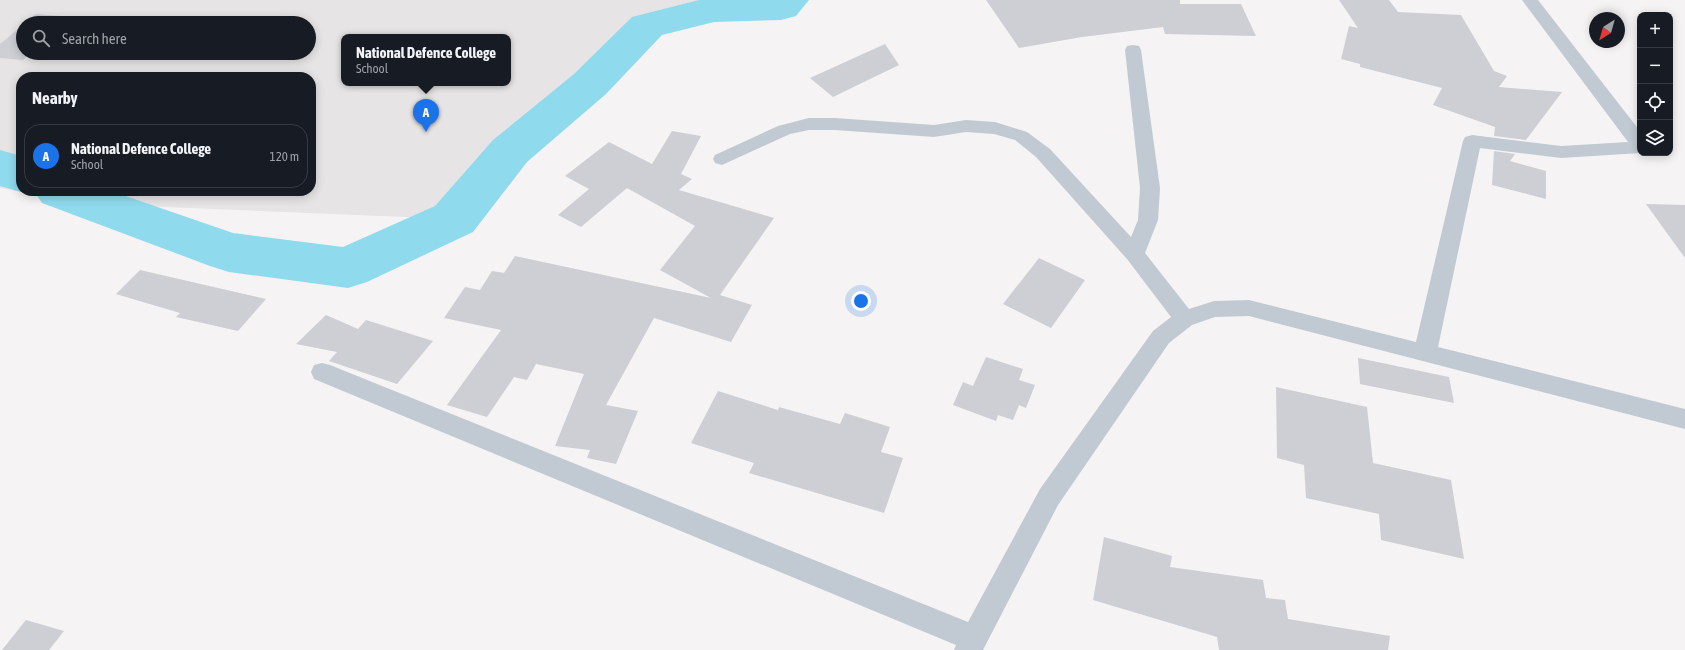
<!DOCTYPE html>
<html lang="en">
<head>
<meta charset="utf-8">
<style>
  body { margin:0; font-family:"Asap Condensed",sans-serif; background:#20242c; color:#f1f3f6 }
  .controls { position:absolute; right:12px; top:12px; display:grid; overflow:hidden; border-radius:8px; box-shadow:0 2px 10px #0003 }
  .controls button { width:36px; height:36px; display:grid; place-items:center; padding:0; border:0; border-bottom:1px solid #363941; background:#171b24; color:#f1f3f6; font:20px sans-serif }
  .compass { position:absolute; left:1589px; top:12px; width:36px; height:36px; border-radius:50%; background:#171b24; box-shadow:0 2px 10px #0003; rotate:217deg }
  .you { position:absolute; left:861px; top:301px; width:14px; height:14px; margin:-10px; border:3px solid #fff; border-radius:50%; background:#1a73e8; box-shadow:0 0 0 6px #1a73e833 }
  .badge { display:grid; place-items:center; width:26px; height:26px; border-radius:50%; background:#1a73e8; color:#fff; font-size:13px; font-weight:700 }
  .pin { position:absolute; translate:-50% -33px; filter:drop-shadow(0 1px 2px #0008) }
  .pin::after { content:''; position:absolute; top:21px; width:14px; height:12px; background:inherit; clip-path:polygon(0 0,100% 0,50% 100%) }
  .popup { position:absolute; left:341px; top:34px; width:170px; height:52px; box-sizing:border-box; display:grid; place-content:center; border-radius:8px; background:#171b24; filter:drop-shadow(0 1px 3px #0005); font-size:13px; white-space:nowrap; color:#9ea1a6 }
  .popup b { font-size:15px; color:#f1f3f6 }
  .popup::after { content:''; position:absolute; left:50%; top:100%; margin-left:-8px; border:8px solid transparent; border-top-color:#171b24 }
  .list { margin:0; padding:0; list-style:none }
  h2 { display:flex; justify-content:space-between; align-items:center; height:52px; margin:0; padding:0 16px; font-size:17px }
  h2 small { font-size:13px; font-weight:400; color:#9ea1a6 }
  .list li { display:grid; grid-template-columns:26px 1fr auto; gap:12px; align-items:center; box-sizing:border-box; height:64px; margin:0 8px 8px; padding:0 8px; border:1px solid #363941; border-radius:16px }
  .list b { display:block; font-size:15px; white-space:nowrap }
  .list p { margin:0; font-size:13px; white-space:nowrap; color:#9ea1a6 }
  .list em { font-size:13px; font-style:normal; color:#9ea1a6 }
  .icon { flex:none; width:22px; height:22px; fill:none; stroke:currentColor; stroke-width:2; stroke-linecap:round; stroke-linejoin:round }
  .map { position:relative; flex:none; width:1685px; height:650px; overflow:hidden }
  .search { position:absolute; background:#171b24; box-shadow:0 2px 10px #0003; left:16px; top:16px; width:300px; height:44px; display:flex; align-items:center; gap:10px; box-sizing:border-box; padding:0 14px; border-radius:22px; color:#9ea1a6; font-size:15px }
  .panel { position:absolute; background:#171b24; box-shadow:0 2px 10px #0003; left:16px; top:72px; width:300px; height:124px; border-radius:16px }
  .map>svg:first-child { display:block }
  .education { fill:#e6e4e5; fill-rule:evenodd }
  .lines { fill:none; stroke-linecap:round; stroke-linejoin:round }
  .river { fill:#90daee; fill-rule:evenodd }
  .building { fill:#cdcfd5 }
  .minor { fill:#c1cad2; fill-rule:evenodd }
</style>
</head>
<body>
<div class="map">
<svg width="1685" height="650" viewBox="0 0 1685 650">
  <rect width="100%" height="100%" fill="#f5f3f3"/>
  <path class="education" d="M0 0H729L647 26 454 219 93 204 0 188ZM23 23H309V53H23ZM344 37H508V83H344ZM21 77H311V191H21Z"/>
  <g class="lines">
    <g class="river">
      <path d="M699 0H809L796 16 781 20 714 22 662 35 606 94 527 162 473 232 367 282 348 288 229 272 210 266 42 203 34 191H111L233 233 343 247 435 206 493 140 574 74 632 17Z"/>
      <path d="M0 150 21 156V191H25L21 192 0 186Z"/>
    </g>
  </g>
  <g class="building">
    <path d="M986 0H1180V4H1241L1256 36 1165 34 1163 27 1082 37 1019 48Z"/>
    <path d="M1339 0H1389L1398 12 1461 15 1494 71 1507 76 1499 87 1562 92 1526 140 1494 136 1495 127 1433 105 1442 88 1360 67V64L1341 59 1349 26 1358 28Z"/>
    <path d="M36 14 72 17 69 20 92 22 25 23Z"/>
    <path d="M23 25V53H56L50 58 27 56 23 60 0 58V44Z"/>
    <path d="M885 44 899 65 833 97 810 78Z"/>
    <path d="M672 131 701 136 681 174 692 179 679 190 774 218 720 295 752 305 731 342 654 318 606 405 638 411 616 464 587 458 590 450 555 446 584 374 536 364 527 380 514 377 487 417 447 405 501 330 444 318 465 287 480 290 492 271 504 273 515 256 711 298 660 270 695 226 627 188 581 227 558 215 589 189 565 176 609 142 652 164Z"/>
    <path d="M1494 151 1515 154 1510 161 1546 171V199L1492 185Z"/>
    <path d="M1646 204 1685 205V258Z"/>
    <path d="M1039 258 1085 280 1051 328 1003 304Z"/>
    <path d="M140 270 266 299 238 331 176 317 180 313 116 294Z"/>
    <path d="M326 315 358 329 366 320 433 341 397 384 329 361 337 352 296 344Z"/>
    <path d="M986 357 1023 369 1019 380 1035 385 1026 408 1019 405 1013 420 998 415 996 421 953 405 963 382 973 386Z"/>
    <path d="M1358 358 1449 377 1454 403 1360 384Z"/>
    <path d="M1276 387 1367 407 1373 463 1451 480 1464 559 1381 540 1379 514 1306 498 1304 465 1277 458Z"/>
    <path d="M718 391 778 410 779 407 840 424 845 413 890 427 881 452 903 458 884 513 749 473 754 463 691 443Z"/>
    <path d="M1104 537 1172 556 1170 567 1263 580 1266 598 1285 600 1288 619 1390 636 1388 650H1219L1217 637 1093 600Z"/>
    <path d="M26 620 64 631 49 650H2Z"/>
  </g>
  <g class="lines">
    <path class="minor" d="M1522 0H1538L1640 131V153L1561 158 1480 148 1438 347 1685 409V429L1249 316 1215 317 1192 325 1169 343 1058 505 983 650H954L956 645 314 379 311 372 314 365 322 363 330 365 968 622 1040 489 1153 331 1171 317 1127 259 1036 157 1015 140 994 134 966 132 934 137 835 130H809L790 134 722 165 715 163 713 159 715 155 778 126 809 118H835L934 125 966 120 995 122 1027 132 1050 149 1131 237 1138 220 1140 188 1125 50 1127 46 1133 45 1139 46 1141 50 1160 188 1158 220 1145 253 1189 309 1214 301 1249 300 1416 342 1463 141 1465 137 1472 135 1561 146 1628 142Z"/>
  </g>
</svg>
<div class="controls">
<button>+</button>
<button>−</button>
<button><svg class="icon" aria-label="locate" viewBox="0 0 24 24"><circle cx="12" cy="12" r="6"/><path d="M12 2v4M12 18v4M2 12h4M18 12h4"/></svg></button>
<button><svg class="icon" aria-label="layers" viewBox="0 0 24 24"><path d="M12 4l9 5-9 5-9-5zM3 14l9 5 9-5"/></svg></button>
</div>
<svg class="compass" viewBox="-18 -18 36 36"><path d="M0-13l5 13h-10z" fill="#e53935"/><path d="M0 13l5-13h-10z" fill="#9ea1a6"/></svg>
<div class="you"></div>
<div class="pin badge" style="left:426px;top:132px">A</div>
<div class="popup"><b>National Defence College</b>School</div>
<div class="search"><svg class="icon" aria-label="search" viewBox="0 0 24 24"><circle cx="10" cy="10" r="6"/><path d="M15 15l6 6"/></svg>Search here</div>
<section class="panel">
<h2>Nearby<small></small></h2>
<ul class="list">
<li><span class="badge">A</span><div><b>National Defence College</b><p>School</p></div><em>120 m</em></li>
</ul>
</section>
</div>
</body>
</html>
